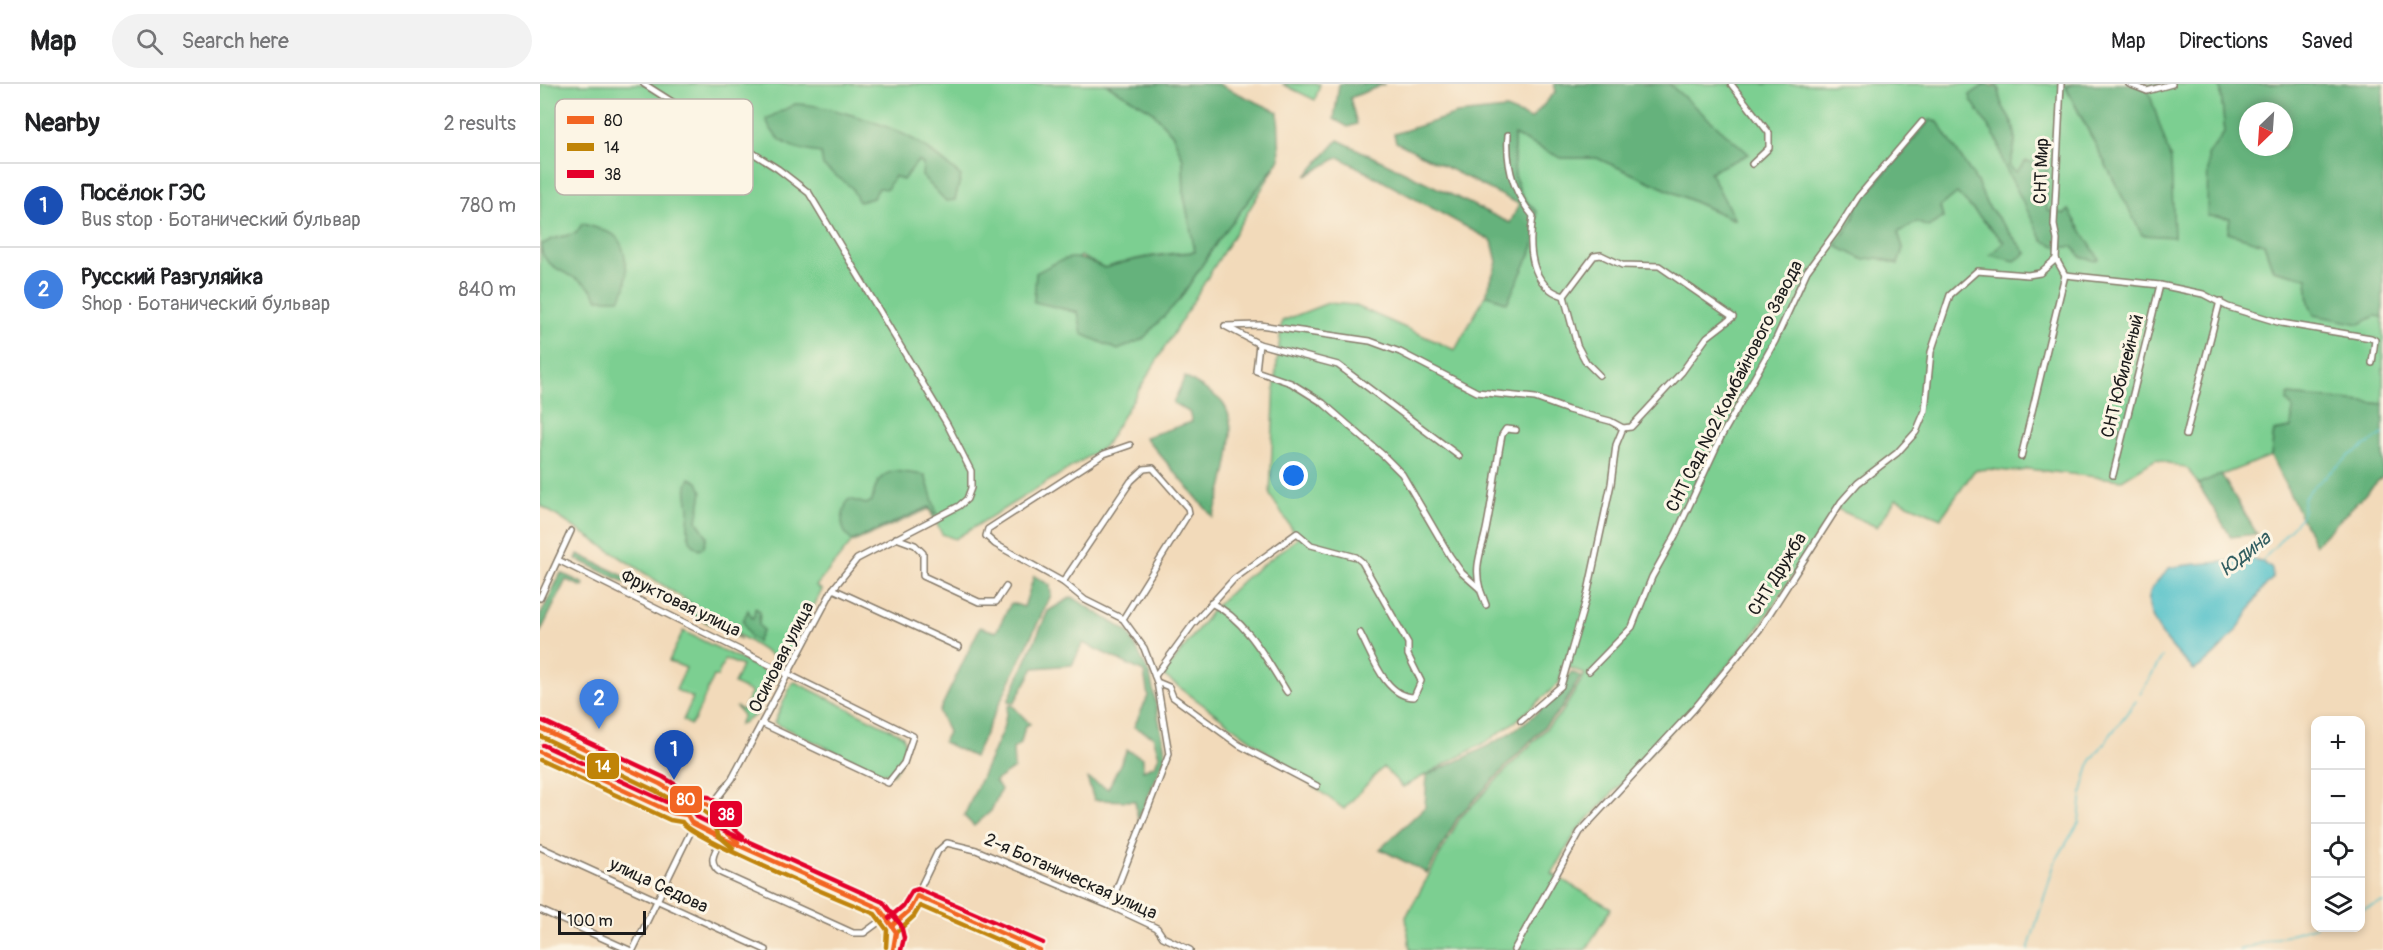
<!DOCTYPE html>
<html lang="en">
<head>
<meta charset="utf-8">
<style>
  body { margin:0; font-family:Pangolin,sans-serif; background:#f2f2f2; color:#202124 }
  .controls { position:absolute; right:18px; bottom:18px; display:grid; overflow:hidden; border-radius:12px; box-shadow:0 3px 9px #0003 }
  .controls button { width:54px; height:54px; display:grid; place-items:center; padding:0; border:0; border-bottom:2px solid #e0e0e0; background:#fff; color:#202124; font:30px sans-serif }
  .compass { position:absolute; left:1699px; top:18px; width:54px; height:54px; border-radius:50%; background:#fff; box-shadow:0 3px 9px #0003; rotate:205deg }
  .scale { position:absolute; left:18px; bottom:15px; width:88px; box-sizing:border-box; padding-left:6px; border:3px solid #1c1c1c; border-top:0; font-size:16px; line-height:21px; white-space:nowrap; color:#1c1c1c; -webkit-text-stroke:4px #fcf5e5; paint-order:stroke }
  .you { position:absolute; left:754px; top:392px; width:21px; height:21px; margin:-15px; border:4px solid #fff; border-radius:50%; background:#1a73e8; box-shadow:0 0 0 9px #1a73e833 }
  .badge { display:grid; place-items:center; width:39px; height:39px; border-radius:50%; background:#b5179e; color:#fff; font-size:20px; font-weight:700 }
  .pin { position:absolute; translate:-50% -50px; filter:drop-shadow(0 2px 3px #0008) }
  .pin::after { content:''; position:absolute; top:32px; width:21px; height:18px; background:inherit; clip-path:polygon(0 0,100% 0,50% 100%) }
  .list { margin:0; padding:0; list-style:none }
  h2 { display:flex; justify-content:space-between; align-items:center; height:78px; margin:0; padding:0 24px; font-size:26px }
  h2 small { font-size:20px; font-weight:400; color:#757577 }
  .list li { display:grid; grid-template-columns:39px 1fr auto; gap:18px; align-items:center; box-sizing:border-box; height:84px; padding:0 24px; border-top:2px solid #e0e0e0 }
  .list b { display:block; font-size:22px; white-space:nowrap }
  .list p { margin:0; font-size:20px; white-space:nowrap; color:#757577 }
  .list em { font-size:20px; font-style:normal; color:#757577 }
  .icon { flex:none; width:33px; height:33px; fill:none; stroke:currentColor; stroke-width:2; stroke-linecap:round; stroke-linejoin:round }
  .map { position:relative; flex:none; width:1843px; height:866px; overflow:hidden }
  header { display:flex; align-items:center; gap:36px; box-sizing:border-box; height:84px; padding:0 30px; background:#fff; border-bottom:2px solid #e0e0e0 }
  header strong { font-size:28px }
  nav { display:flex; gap:33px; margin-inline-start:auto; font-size:21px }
  .search { width:420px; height:54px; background:#f2f2f2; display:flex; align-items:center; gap:15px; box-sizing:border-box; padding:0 21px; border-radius:33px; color:#757577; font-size:22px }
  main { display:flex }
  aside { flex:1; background:#fff }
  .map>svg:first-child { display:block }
  .green { fill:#7ccf91; stroke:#4c7656; stroke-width:1.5; fill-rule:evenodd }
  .forest { fill:#65b27b; stroke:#40674c; stroke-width:1.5; fill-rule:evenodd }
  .water { fill:#53c1c9; stroke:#386e72; stroke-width:1.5 }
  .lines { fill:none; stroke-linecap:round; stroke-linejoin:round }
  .stream { stroke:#53c1c9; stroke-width:1.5 }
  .minor-casing { stroke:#877b6b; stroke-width:8 }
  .tertiary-casing { stroke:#877b6b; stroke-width:9 }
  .minor { stroke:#fff; stroke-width:5 }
  .tertiary { stroke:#fff; stroke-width:6 }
  .bus-1-casing { stroke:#fcf5e5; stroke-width:9 }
  .bus-2-casing { stroke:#fcf5e5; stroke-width:9 }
  .bus-3-casing { stroke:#fcf5e5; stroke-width:9 }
  .bus-1 { stroke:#f26522; stroke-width:4.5 }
  .bus-2 { stroke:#c08407; stroke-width:4.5 }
  .bus-3 { stroke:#e4002b; stroke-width:4.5 }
  .labels { text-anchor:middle; stroke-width:6; stroke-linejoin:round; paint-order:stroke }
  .street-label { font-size:18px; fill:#1c1c1c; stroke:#fcf5e5 }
  .water-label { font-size:20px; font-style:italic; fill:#325e61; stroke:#fcf5e5 }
  .key { fill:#fcf5e5; stroke:#b9b4a9; stroke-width:1.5 }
  .key-label { font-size:16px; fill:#1c1c1c }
  .line-badge { stroke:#fcf5e5; stroke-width:2 }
  .badge-label { font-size:16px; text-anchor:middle; font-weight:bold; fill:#fff }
</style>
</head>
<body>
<header>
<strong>Map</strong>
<div class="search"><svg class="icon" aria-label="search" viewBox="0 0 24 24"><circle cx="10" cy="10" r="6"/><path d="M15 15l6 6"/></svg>Search here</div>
<nav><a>Map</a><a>Directions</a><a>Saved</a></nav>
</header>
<main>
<aside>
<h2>Nearby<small>2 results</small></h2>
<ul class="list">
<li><span class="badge" style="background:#1a4fb4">1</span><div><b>Посёлок ГЭС</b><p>Bus stop · Ботанический бульвар</p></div><em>780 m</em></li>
<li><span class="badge" style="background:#3f7fe0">2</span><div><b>Русский Разгуляйка</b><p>Shop · Ботанический бульвар</p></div><em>840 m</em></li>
</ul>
</aside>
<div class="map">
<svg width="1843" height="866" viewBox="0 0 1843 866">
  <rect width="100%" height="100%" fill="#fcf5e5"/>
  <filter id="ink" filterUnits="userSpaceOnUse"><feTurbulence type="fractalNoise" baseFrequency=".0167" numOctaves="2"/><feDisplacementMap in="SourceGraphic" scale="12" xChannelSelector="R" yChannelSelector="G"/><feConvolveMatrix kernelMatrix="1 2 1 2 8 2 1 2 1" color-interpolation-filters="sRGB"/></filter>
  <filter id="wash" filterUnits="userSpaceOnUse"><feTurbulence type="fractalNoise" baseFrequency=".008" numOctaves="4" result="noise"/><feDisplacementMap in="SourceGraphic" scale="24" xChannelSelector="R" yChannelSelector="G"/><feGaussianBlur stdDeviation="1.35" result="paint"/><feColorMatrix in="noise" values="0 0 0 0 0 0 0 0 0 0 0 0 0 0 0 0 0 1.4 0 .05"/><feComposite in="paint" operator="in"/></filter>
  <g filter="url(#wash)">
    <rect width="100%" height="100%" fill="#f2daba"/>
    <g class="green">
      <path d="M0 0H566L611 26 633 51 643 75 644 112 656 168C623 169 596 173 565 184L540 172 494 217 538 229 640 215 677 158 740 75 564 363 415 455 402 450 389 425 311 459 276 502 282 506 244 580 0 421Z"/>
      <path d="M742 0H780L775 16Z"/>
      <path d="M1129 0H1446L1430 11 1458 57 1463 79 1521 164 1532 162 1541 173 1529 126 1525 130 1507 126 1469 82C1473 71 1477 56 1474 44 1469 27 1458 24 1459 4L1454 0H1533L1526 4 1602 150 1608 4 1622 0H1680L1685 48 1668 71 1690 134 1688 149 1724 160 1733 186 1767 194 1769 219 1843 233V320L1748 311 1747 317 1753 324 1751 344 1734 347 1731 372 1658 400 1648 385 1616 375 1582 396 1488 385C1471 392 1452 381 1434 387L1401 434 1356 415 1337 443 1295 424 1218 545 1155 621 1037 747 1012 790 1071 824 1046 866H870L866 833 920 734 1023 627 1045 590 1024 581 1019 599 976 637 946 658 863 703 843 683 804 725 623 591 674 524 704 495 758 454 730 411 735 295 742 237 788 219 814 221 915 266 946 210 967 218 983 115 974 89V51L1021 74H1057L1194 136 1170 88 1208 70ZM1390 36 1398 39 1437 98 1446 119 1486 169 1451 171 1464 158 1417 109 1400 123 1403 134 1378 138 1358 148 1363 164 1358 180 1338 174 1324 175 1296 162 1313 136 1317 122Z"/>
      <path d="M143 547 235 592 216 631 199 641 203 631 196 623 203 626 211 608 194 600 202 582 185 575 177 593 174 592 154 637 150 641 143 636 153 614 136 606 146 584 129 577Z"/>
      <path d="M255 598 362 651C370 663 362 679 353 690L341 689 234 639 252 599Z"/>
      <circle cx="159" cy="729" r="8"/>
    </g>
    <g class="forest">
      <path d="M566 0H678L738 28 740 75 677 158 640 215 603 255 578 266 542 250 538 228 494 218 496 189C528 172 531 168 565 184 596 173 623 171 655 168L644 112 643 75 633 51 611 26Z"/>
      <path d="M799 0H845L810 14 817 40 808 43 794 35Z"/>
      <path d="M1014 0H1129L1209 70 1170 88 1195 136 1057 74H1021L974 51C974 85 970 104 997 128L994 162 967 219 946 210 957 178 952 157 799 73 766 92 798 56 970 139 979 120 856 58 854 50 917 30 966 25 991 35 1016 7Z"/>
      <path d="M1446 0 1459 4C1458 24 1469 27 1474 44 1477 56 1473 71 1469 82L1476 88 1486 77 1507 82V126L1525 130 1529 126 1559 175 1555 177 1541 173 1532 162 1521 164 1503 157 1463 79 1458 57 1431 16 1430 11Z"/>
      <path d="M1533 0H1622L1608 5 1631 76 1634 153 1602 151 1526 3Z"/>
      <path d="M1680 0H1843V233L1835 232 1820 240 1774 231 1769 219 1767 194 1733 186 1724 160 1688 149 1690 134 1667 132 1668 71 1685 48ZM1708 27H1744V63H1708Z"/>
      <path d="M255 20C285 20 350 41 376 57 392 67 406 80 421 92L415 116 406 117 382 92 383 80 378 77 363 96 354 92 347 105 339 104 333 114 319 118 311 103 283 82 281 69C257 66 235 61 226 35Z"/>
      <path d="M1390 36 1398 38 1437 98 1446 119 1486 169 1475 177 1450 171 1464 158 1417 109 1400 123 1403 134 1388 143 1377 138 1358 148 1363 164 1358 180 1338 174 1324 176 1296 162 1313 136 1317 122Z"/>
      <path d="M42 140C49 141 69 148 74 151 88 163 91 202 79 215H58C55 211 53 207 49 203 37 191 0 185 1 161L12 155 36 149Z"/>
      <path d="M645 293C656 300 670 307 680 316 704 337 682 408 673 433L605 353 652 338 649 328 633 319Z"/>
      <path d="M1748 311 1843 320V392L1775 461 1731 372 1734 347 1751 344 1753 324 1747 317Z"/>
      <path d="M355 387 385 391 397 430 394 431 389 423 312 457C298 444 301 434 307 417L310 415 326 420 332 417C335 402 338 390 355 387Z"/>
      <path d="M1681 390 1717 450 1691 453 1658 400Z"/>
      <path d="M150 394 158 398 162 408 157 437 167 452 164 463 159 466C144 456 148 442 149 427 149 415 143 406 150 394Z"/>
      <path d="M38 470 103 501 101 506 36 475Z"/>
      <path d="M21 489 44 500 43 503 26 496 0 549V532Z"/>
      <path d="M494 492 510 501 511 511 434 673 403 658 408 648 399 628 440 543 456 548 471 519 484 523Z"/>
      <path d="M122 511 180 540 201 555 120 516Z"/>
      <path d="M532 513 588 548 610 591 626 671 598 736 595 717 554 716 547 694 568 705 587 666 603 674V686L615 681 619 672 613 652 594 643 608 612 604 588 543 559 532 581 494 584 474 619 468 617 508 527Z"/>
      <path d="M215 524 220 527 219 541 223 546 217 558 210 553 203 537 208 526 212 534 214 533Z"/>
      <path d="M1031 588 1041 592 1022 624 918 733 887 789 840 765 885 723 887 691C940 667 1001 641 1031 588Z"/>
      <path d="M472 621 490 640 485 642 481 659 473 665 474 684 455 697 461 705 451 727 434 742 424 732 463 645 468 622Z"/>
      <path d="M0 650 88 691V698L0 660Z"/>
    </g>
    <path class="water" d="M1709 474 1721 477 1732 485 1733 494C1720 505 1715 518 1706 532 1697 548 1670 578 1654 586 1636 569 1599 532 1611 506 1614 497 1624 493 1629 484 1655 478 1682 480 1709 474Z"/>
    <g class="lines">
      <g class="stream">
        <path d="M1722 477 1762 432 1764 414 1772 404 1809 372 1843 350"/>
        <path d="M1600 610 1622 573"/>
        <path d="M1820 826 1843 818"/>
        <path d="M1488 866 1515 778 1539 738 1542 707 1550 678 1596 617"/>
        <path d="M1699 866 1776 842"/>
      </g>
    </g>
  </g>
  <g filter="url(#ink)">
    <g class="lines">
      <g class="minor-casing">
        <g id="minor">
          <path d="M104 0 238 85 269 109 407 340 431 387V404L427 415 419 422 317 475 293 505 192 695 175 717 167 720"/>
          <path d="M1191 0 1229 49V64L1212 80"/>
          <path d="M1589 0 1607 7 1632 0"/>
          <path d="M968 51C966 81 973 109 993 132 988 162 989 202 1024 212L1037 261 1046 278 1059 291"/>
          <path d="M1516 175 1525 191 1620 201 1663 210 1688 223 1741 239 1831 254 1835 256 1832 279"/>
          <path d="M1516 175 1517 156 1514 141 1521 0"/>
          <path d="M1024 212 1054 172 1061 171 1082 181 1119 182 1193 233 1167 253 1142 288 1091 343 1083 344"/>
          <path d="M685 242 720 241 830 257 860 268 937 308 995 314 1028 326 1070 337 1083 344 1076 361 1071 400 1047 512 1021 602 981 637"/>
          <path d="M685 242 719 260 716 287 751 299 783 319 844 372 862 390 910 472 922 489 940 505 946 521"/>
          <path d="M719 260 798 281 919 372"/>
          <path d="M1646 351 1680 217"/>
          <path d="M1481 373 1525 191"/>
          <path d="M1573 391 1620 201"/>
          <path d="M356 454 375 461 383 469V492L439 518H456L466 503"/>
          <path d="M18 476 373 652 364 679 348 699 223 640"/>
          <path d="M523 498 591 397 604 385 613 384 648 424 649 429 583 535"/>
          <path d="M293 505 419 563"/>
          <path d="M940 505C933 480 943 465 947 441 953 411 956 381 962 351L966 345 976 346"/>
          <path d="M0 514 31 447"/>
          <path d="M671 519C706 535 727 576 747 608"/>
          <path d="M1049 587 1092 543 1112 493 1136 450 1181 353 1235 257 1267 187 1298 145 1318 113 1382 38"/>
          <path d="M615 592 653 540 694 495 757 449 771 461 816 473 822 478 868 559V571L881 597 874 613C845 613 832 571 820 549"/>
          <path d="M617 598 629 603 633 613 699 661 777 702"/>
          <path d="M91 710 101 690"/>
          <circle cx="159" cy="729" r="12"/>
          <path d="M170 723 177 728 185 747 199 759"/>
          <path d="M160 741 182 754 339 824C352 837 362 848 353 866"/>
          <path d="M182 754C175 767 166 779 181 789L313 849H324L347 832"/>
          <path d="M0 763 226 866"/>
          <path d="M377 812 500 866"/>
          <path d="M570 822 629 670 617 598 604 564 583 535 545 516 523 498 455 460 446 452 448 445 564 370 590 361"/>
          <path d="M0 826 89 866"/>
          <path d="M354 840 369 827 398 767 407 759 436 766 570 822 617 844 623 853 650 866"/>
          <path d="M93 866 154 741"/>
          <path d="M974 866 1040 748 1154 625 1219 546 1301 418 1318 399 1357 369 1376 348 1385 327 1391 268 1410 211 1437 187 1488 191 1500 189 1516 175"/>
        </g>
      </g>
      <g class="tertiary-casing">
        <g id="tertiary">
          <path d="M0 644 120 700 152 719"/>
          <path d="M0 668 133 729 147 731"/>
        </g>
      </g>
      <use href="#minor" class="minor"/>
      <use href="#tertiary" class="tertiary"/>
      <g class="bus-1-casing">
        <g id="bus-1">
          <path d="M0 644 120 700 152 719H165L177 728 185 747 198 758"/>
          <path d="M0 668 133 729 147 731 152 739 182 754 339 824 356 848 353 866"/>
          <path d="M354 840 369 827 377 812 500 866"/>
        </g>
      </g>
      <g class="bus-2-casing">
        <g id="bus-2">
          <path d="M0 652 116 707 149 726H162L171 733 179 752 193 764"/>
          <path d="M0 676 130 736 142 738C154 756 305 817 335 830L347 846 346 863"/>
          <path d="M359 846 374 832 380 822 481 866"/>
        </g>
      </g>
      <g class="bus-3-casing">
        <g id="bus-3">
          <path d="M3 637 123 693 154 712 169 713 183 723 191 742 203 752"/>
          <path d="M3 661 135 722 150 724 157 733 185 747 343 818 361 841 364 854 361 866"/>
          <path d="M349 834 363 822 372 807 378 805 503 859"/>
        </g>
      </g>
      <use href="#bus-1" class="bus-1"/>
      <use href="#bus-2" class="bus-2"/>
      <use href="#bus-3" class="bus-3"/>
    </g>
  </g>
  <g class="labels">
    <g class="street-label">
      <text transform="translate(1501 87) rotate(-88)" y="6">СНТ Мир</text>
      <text transform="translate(1582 292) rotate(-76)" y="6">СНТ Юбилейный</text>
      <text transform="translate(1194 302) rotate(-63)" y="6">СНТ Сад №2 Комбайнового Завода</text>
      <text transform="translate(1237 490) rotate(-58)" y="6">СНТ Дружба</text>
      <text transform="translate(141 519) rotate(26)" y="6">Фруктовая улица</text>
      <text transform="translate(241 573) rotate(-63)" y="6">Осиновая улица</text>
      <text transform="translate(531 792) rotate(24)" y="6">2-я Ботаническая улица</text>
      <text transform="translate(119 801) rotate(25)" y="6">улица Седова</text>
    </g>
    <g class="water-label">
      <text transform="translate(1705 469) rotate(-38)" y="7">Юдина</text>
    </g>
  </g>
  <rect x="15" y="15" width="198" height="96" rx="9" class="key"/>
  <rect x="27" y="32" width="27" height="8" fill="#f26522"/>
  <rect x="27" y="59" width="27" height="8" fill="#c08407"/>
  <rect x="27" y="86" width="27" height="8" fill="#e4002b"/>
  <g class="key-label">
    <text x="64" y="42">80</text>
    <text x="64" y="69">14</text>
    <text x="64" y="96">38</text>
  </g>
  <g class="line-badge">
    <rect x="46" y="668" width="34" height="28" rx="6" fill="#c08407"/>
    <rect x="129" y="701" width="34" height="29" rx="6" fill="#f26522"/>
    <rect x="169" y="716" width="34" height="28" rx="6" fill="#e4002b"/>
  </g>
  <g class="badge-label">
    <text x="63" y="688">14</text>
    <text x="146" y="721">80</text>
    <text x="186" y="736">38</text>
  </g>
</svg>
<div class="controls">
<button>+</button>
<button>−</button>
<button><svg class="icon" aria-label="locate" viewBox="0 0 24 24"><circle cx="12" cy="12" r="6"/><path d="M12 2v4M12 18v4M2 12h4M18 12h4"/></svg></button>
<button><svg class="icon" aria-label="layers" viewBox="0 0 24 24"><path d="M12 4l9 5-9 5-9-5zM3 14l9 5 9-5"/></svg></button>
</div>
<svg class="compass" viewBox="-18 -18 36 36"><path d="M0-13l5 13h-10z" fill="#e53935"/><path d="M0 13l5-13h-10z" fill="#757577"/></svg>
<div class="scale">100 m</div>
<div class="you"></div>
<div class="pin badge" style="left:134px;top:696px;background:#1a4fb4">1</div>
<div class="pin badge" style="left:59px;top:645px;background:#3f7fe0">2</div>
</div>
</main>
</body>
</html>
